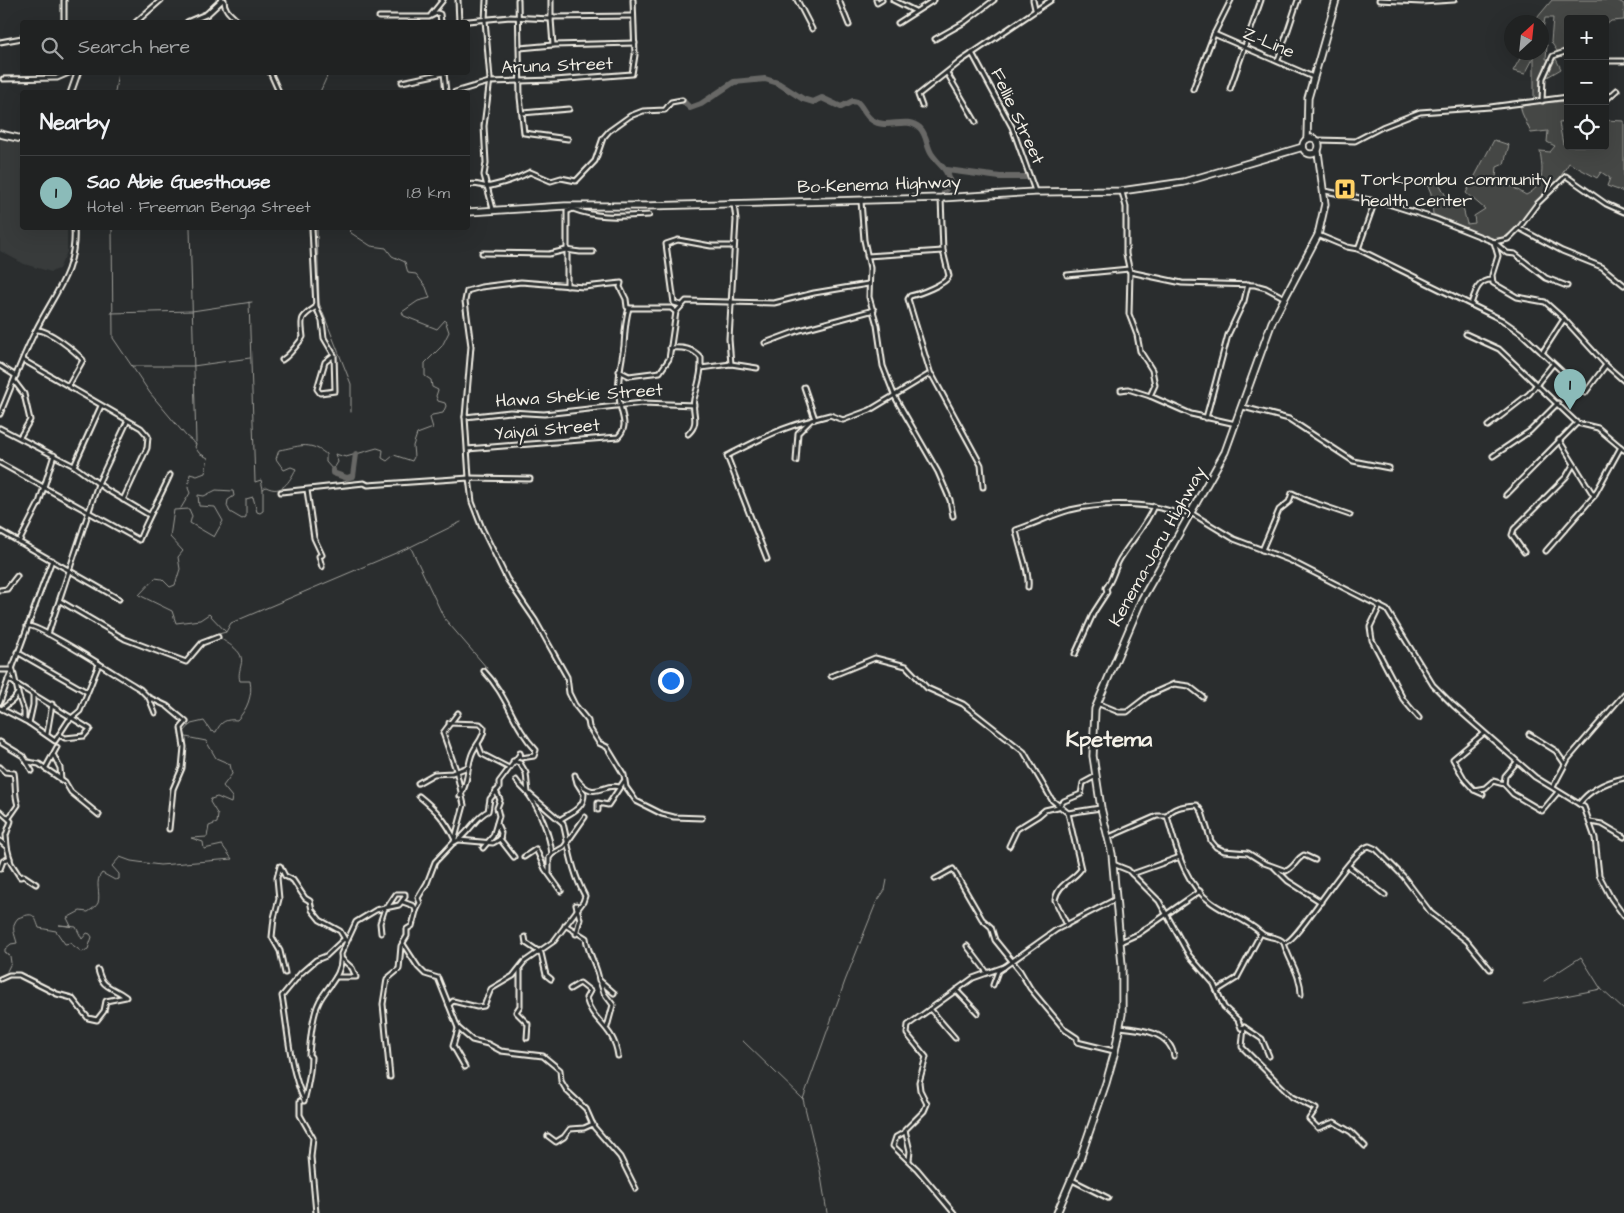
<!DOCTYPE html>
<html lang="en">
<head>
<meta charset="utf-8">
<style>
  body { margin:0; font-family:"Architects Daughter",sans-serif; background:#2d2f2f; color:#f1f3f6 }
  .controls { position:absolute; right:15px; top:15px; display:grid; overflow:hidden; border-radius:5px; box-shadow:0 5px 20px #0002 }
  .controls button { width:45px; height:45px; display:grid; place-items:center; padding:0; border:0; border-bottom:1px solid #3d3f40; background:#202222; color:#f1f3f6; font:25px sans-serif }
  .compass { position:absolute; left:1504px; top:15px; width:45px; height:45px; border-radius:50%; background:#202222; box-shadow:0 5px 20px #0002; rotate:27deg }
  .you { position:absolute; left:670px; top:680px; width:18px; height:18px; margin:-12px; border:4px solid #fff; border-radius:50%; background:#1a73e8; box-shadow:0 0 0 8px #1a73e833 }
  .badge { display:grid; place-items:center; width:32px; height:32px; border-radius:50%; background:#8bbbb9; color:#111; font-size:16px; font-weight:700 }
  .pin { position:absolute; translate:-50% -41px; filter:drop-shadow(0 1px 2px #0008) }
  .pin::after { content:''; position:absolute; top:26px; width:18px; height:15px; background:inherit; clip-path:polygon(0 0,100% 0,50% 100%) }
  .list { margin:0; padding:0; list-style:none }
  h2 { display:flex; justify-content:space-between; align-items:center; height:65px; margin:0; padding:0 20px; font-size:21px }
  h2 small { font-size:16px; font-weight:400; color:#a2a4a5 }
  .list li { display:grid; grid-template-columns:32px 1fr auto; gap:15px; align-items:center; box-sizing:border-box; height:75px; padding:0 20px; border-top:1px solid #3d3f40 }
  .list b { display:block; font-size:19px; white-space:nowrap }
  .list p { margin:0; font-size:16px; white-space:nowrap; color:#a2a4a5 }
  .list em { font-size:16px; font-style:normal; color:#a2a4a5 }
  .icon { flex:none; width:28px; height:28px; fill:none; stroke:currentColor; stroke-width:2; stroke-linecap:round; stroke-linejoin:round }
  .map { position:relative; flex:none; width:1624px; height:1213px; overflow:hidden }
  .search { position:absolute; background:#202222; box-shadow:0 5px 20px #0002; left:20px; top:20px; width:450px; height:55px; display:flex; align-items:center; gap:12px; box-sizing:border-box; padding:0 18px; border-radius:5px; color:#a2a4a5; font-size:19px }
  .panel { position:absolute; background:#202222; box-shadow:0 5px 20px #0002; left:20px; top:90px; width:450px; height:140px; border-radius:5px }
  .map>svg:first-child { display:block }
  .built { fill:#373a3a }
  .green { fill:#444645; stroke:#9c9c96 }
  .lines { fill:none; stroke-linecap:round; stroke-linejoin:round }
  .stream { stroke:#9f9f9a; stroke-width:1 }
  .river { stroke:#676866; stroke-width:6 }
  .minor-casing { stroke:#f4f1e8; stroke-width:7 }
  .tertiary-casing { stroke:#f4f1e8; stroke-width:8 }
  .trunk-casing { stroke:#f4f1e8; stroke-width:9 }
  .minor { stroke:#2a2d2e; stroke-width:3 }
  .tertiary { stroke:#2a2d2e; stroke-width:4 }
  .trunk { stroke:#2a2d2e; stroke-width:5.5 }
  .labels { text-anchor:middle; stroke-width:4.5; stroke-linejoin:round; paint-order:stroke }
  .street-label { font-size:18px; fill:#f4f1e8; stroke:#2a2d2e }
  .poi-label { font-size:18px; fill:#f4f1e8; stroke:#2a2d2e; text-anchor:start }
  .district-label { font-size:22px; font-weight:bold; fill:#f4f1e8; stroke:#2a2d2e }
</style>
</head>
<body>
<div class="map">
<svg width="1624" height="1213" viewBox="0 0 1624 1213">
  <rect width="100%" height="100%" fill="#2a2d2e"/>
  <filter id="ink" filterUnits="userSpaceOnUse"><feTurbulence type="fractalNoise" baseFrequency=".02" numOctaves="2"/><feDisplacementMap in="SourceGraphic" scale="10" xChannelSelector="R" yChannelSelector="G"/><feConvolveMatrix kernelMatrix="1 2 1 2 8 2 1 2 1" color-interpolation-filters="sRGB"/></filter>
  <g filter="url(#ink)">
    <path class="built" d="M0 139 22 142V228H67V252L59 269 51 272 24 264 0 251Z"/>
    <g class="green">
      <path d="M1552 0H1617L1624 4V20L1611 21 1605 26V19H1568V52L1557 51 1551 42 1553 18H1545L1542 34V22H1538L1537 18Z"/>
      <path d="M1542 42 1547 45 1546 59H1556L1561 69 1542 80 1541 103 1568 101V122L1559 123 1563 144 1568 146H1605V120L1624 121V192L1607 186 1610 178 1601 172 1597 178 1569 163 1557 182 1511 233 1496 241 1433 214 1431 193 1428 186 1438 181 1448 200 1463 208 1467 224 1475 223 1474 216 1485 209 1466 193 1494 140 1509 145 1504 164 1497 167 1496 177 1526 195C1545 186 1543 170 1540 151L1550 152 1555 146 1547 142 1548 131 1531 133 1522 113 1519 99 1531 100 1534 97V57L1525 74 1513 71 1523 53 1542 52Z"/>
    </g>
    <g class="lines">
      <g class="stream">
        <path d="M115 92 118 72"/>
        <path d="M320 92 329 72"/>
        <path d="M112 228 113 338 150 393 186 436 196 444 195 447 199 453 208 458 205 473 197 476 190 474 188 488 190 493 181 508"/>
        <path d="M190 228 196 442"/>
        <path d="M317 228 319 303 351 384V412"/>
        <path d="M249 302 255 482 261 480 263 489"/>
        <path d="M111 313 192 311 252 302"/>
        <path d="M132 366H193L250 358"/>
        <path d="M411 548 444 618 487 668"/>
        <path d="M226 632 231 623 410 547 461 522"/>
        <path d="M217 636 215 635 226 632 209 614 200 620 176 623 172 611 139 595 155 578 162 579 170 587 175 585 180 569 178 557 183 551 170 537 174 510 189 509 192 516 190 523 214 537 223 521 215 507 199 506 198 495 204 496 216 490 233 491 234 496 228 500 227 506 230 512 242 519 246 517V499L253 497 257 512 260 513 263 511V489L266 487C282 495 289 482 296 469L291 467 284 470 276 459 279 450C298 447 308 440 326 454V462L333 470 338 462 335 454 346 457 377 448 383 450 382 458 387 461 394 455 412 461 414 457 413 446 417 434 433 428 430 418 432 415 443 413 446 406 445 403 438 401 436 396 438 390 432 387 431 380 425 376V363L442 346 449 332 445 320 437 329 404 316 402 312 418 301 430 298 426 287 416 274 408 273 405 262 392 256 386 248 371 246 351 233 350 230 355 228"/>
        <path d="M7 971 11 963 10 956 5 952V949L11 944 17 943C15 935 10 926 18 918 34 912 34 914 39 928L56 931 65 944 70 943 82 952 88 949 92 937 90 934 87 933 82 939 76 927 59 925 71 926 67 918 80 911 88 912C92 909 96 907 98 903 101 893 94 881 102 873L115 880 119 879V874L112 866 120 857 131 861 160 865 232 859 222 845 204 849 203 842 191 838 207 837 209 826 217 823 218 815 210 802 211 799 217 797 231 803 232 797 223 786 232 774 230 764 216 758 206 741 186 737 184 732 191 724 204 721 211 731 216 732C221 721 226 719 237 720 247 710 253 695 250 681H240C238 675 240 670 241 665 245 651 229 645 220 638"/>
        <path d="M1544 981 1581 957 1601 989 1624 1010"/>
        <path d="M1524 1004 1601 989"/>
        <path d="M743 1041 803 1099 820 1170 827 1213"/>
        <path d="M803 1099 845 981 876 903 885 890 887 880"/>
      </g>
      <g class="river">
        <path d="M682 100 690 108 701 104 734 82 765 79 778 83 803 99 813 102 822 98 841 107 853 101 857 102C863 107 865 116 872 120 888 131 905 115 920 128 928 136 926 148 933 156 941 167 946 167 950 181L944 193"/>
        <path d="M947 170 1000 177H1026"/>
        <path d="M333 470V473L347 478 353 476 356 454"/>
      </g>
      <g class="minor-casing">
        <g id="minor">
          <path d="M64 0V22"/>
          <path d="M224 0C224 11 232 15 239 22"/>
          <path d="M458 0 459 22"/>
          <path d="M486 0 485 20 490 79 484 126 486 163 484 175 493 209"/>
          <path d="M518 0 520 97 524 133 568 139"/>
          <path d="M551 0V17"/>
          <path d="M797 0 812 29"/>
          <path d="M839 0 849 25"/>
          <path d="M876 0 877 3 882 0"/>
          <path d="M893 0 915 11"/>
          <path d="M1033 0 1035 9"/>
          <path d="M1379 0 1422 2 1454 0"/>
          <path d="M431 15 443 0"/>
          <path d="M379 17H429L437 13 440 14 441 22"/>
          <path d="M551 19 553 45"/>
          <path d="M136 22 161 0"/>
          <path d="M458 22 510 17 551 19V17L633 16"/>
          <path d="M898 23 934 0"/>
          <path d="M1214 34 1313 77"/>
          <path d="M935 39 965 22 994 0"/>
          <path d="M0 42 22 38"/>
          <path d="M520 48 553 45 635 43"/>
          <path d="M972 53 1012 127 1035 191"/>
          <path d="M1278 60 1298 0"/>
          <path d="M1605 61H1624"/>
          <path d="M270 72 279 92"/>
          <path d="M444 73 446 92"/>
          <path d="M947 73 976 122"/>
          <path d="M3 79 57 78 71 72"/>
          <path d="M402 82 444 73"/>
          <path d="M1193 89 1214 34 1231 0"/>
          <path d="M1230 89 1261 0"/>
          <path d="M455 92 489 82 555 80 632 74 635 55 633 0"/>
          <path d="M1542 101 1543 78 1553 56 1568 51"/>
          <path d="M1605 101 1617 90"/>
          <path d="M922 106 918 95 961 61 1051 0"/>
          <path d="M522 113 569 109"/>
          <path d="M1318 140 1355 141 1382 127 1420 112 1490 107 1568 97"/>
          <path d="M468 185C477 182 484 188 491 186 505 183 517 179 530 172L551 181 561 178 576 181 595 161 603 138 609 131 630 116 643 111 665 110 671 102 682 100"/>
          <path d="M1325 191 1385 203 1436 219 1494 242 1507 253 1515 254 1546 278 1567 286"/>
          <path d="M1122 192 1126 207V254L1130 272 1182 283 1255 285 1266 288 1283 297"/>
          <path d="M861 201 864 240 870 268 869 297 877 325 883 366 895 397 938 472 950 500 953 516"/>
          <path d="M568 211 573 209C599 219 622 216 649 215"/>
          <path d="M312 228 316 307 322 321 324 338 334 355 335 391 320 393 317 389 325 362 334 355"/>
          <path d="M1519 228 1562 251 1602 267 1624 285"/>
          <path d="M1318 235 1347 247 1358 249 1502 320 1522 334 1585 393 1606 365 1564 319 1545 302 1517 297 1493 283 1492 275 1498 256 1494 242"/>
          <path d="M1494 242 1508 239 1519 228 1537 204 1566 176 1606 204 1624 212"/>
          <path d="M1358 249 1375 201"/>
          <path d="M482 253 549 254 566 250 580 252H593"/>
          <path d="M867 256 943 251"/>
          <path d="M1130 272 1129 314 1137 335 1140 351 1152 370 1155 385 1150 396"/>
          <path d="M1067 275 1129 269"/>
          <path d="M567 286V210"/>
          <path d="M1471 304C1475 293 1478 280 1491 280"/>
          <path d="M681 305 674 303 666 244 678 240 711 246H734"/>
          <path d="M629 308H671L676 312"/>
          <path d="M37 330C48 329 75 351 83 360L69 385"/>
          <path d="M1466 334 1499 349 1577 423 1598 428 1624 450"/>
          <path d="M765 343 800 330 874 310"/>
          <path d="M670 348C682 347 693 348 701 358V368"/>
          <path d="M1542 353 1564 319"/>
          <path d="M23 360 141 428 148 436 147 448 123 500"/>
          <path d="M282 360C290 355 297 345 303 337 301 319 299 318 316 307"/>
          <path d="M731 364 729 339 736 220 734 204"/>
          <path d="M1606 365 1624 381"/>
          <path d="M0 366 16 376"/>
          <path d="M619 371 629 376 660 372 669 359 676 312 686 301 774 303 814 293 868 284"/>
          <path d="M931 375 908 299 910 296C919 294 946 284 949 276L943 251 941 198"/>
          <path d="M14 381 24 394 30 420 20 437"/>
          <path d="M804 387 815 419"/>
          <path d="M1121 390 1128 389 1150 396 1191 414 1236 424"/>
          <path d="M1243 407 1289 419 1353 461 1389 468"/>
          <path d="M0 414C12 386 22 357 36 330 54 294 77 270 74 228"/>
          <path d="M465 417 510 412 544 414 643 403 694 405"/>
          <path d="M1206 418 1228 335 1244 301 1248 284"/>
          <path d="M1488 426 1529 394 1553 364"/>
          <path d="M0 428 74 466 107 490 149 515"/>
          <path d="M688 434C701 422 691 413 694 399 697 389 700 379 701 368L731 364 757 368"/>
          <path d="M1559 440 1594 496"/>
          <path d="M467 449 618 437C629 426 622 418 620 404 616 384 621 366 624 346 625 332 625 321 629 308L627 307 626 299 620 287 621 283 584 287 521 282 481 287 467 291 465 301 471 346 465 417 469 478 472 502 482 528 507 579 535 620 567 677 569 693 575 705 588 721 589 727 599 743 607 747 618 765 624 775 626 787 636 801 662 814 674 817 702 818"/>
          <path d="M1493 456 1530 431 1558 403"/>
          <path d="M796 461 798 433 811 420 830 415 843 420 870 410 928 375H932L981 465 983 487"/>
          <path d="M0 463 139 540C148 517 160 498 170 475"/>
          <path d="M74 466 101 406"/>
          <path d="M307 490 314 538 322 555 319 556 322 567"/>
          <path d="M281 492 364 483 368 485 469 478 530 479"/>
          <path d="M1506 495 1577 423"/>
          <path d="M1191 513 1234 539 1289 560 1387 610 1433 685 1453 705 1535 777 1584 807 1595 838 1599 875 1611 898 1624 916"/>
          <path d="M0 531 119 599"/>
          <path d="M19 542 39 503 54 455"/>
          <path d="M1262 550 1279 510 1289 502 1292 493 1309 501 1350 515"/>
          <path d="M1546 551 1594 496 1621 447"/>
          <path d="M1524 552 1512 535 1514 529 1566 477 1573 465"/>
          <path d="M767 559 727 456C755 442 779 428 809 421"/>
          <path d="M1028 587C1030 571 1019 548 1016 530 1034 524 1052 515 1070 510 1102 502 1159 501 1187 518"/>
          <path d="M0 590 7 589 17 576"/>
          <path d="M60 601 125 639 186 662 202 643 218 637"/>
          <path d="M1380 606 1370 627 1372 640 1403 699 1419 718"/>
          <path d="M27 626C36 622 124 680 140 689L149 698 155 713"/>
          <path d="M48 634 98 484 127 422"/>
          <path d="M17 652 87 692"/>
          <path d="M1075 654 1094 612 1107 592 1106 588C1113 579 1114 569 1120 559 1131 541 1146 526 1154 506"/>
          <path d="M0 670H10"/>
          <path d="M484 671C508 696 513 726 536 750L534 756 521 758 520 753"/>
          <path d="M831 676 875 658 906 666 927 688 963 704 1024 752 1052 800 1068 813 1100 808"/>
          <path d="M8 679 90 729 84 736 65 738 59 735"/>
          <path d="M18 694 24 712V720"/>
          <path d="M150 698 167 706 186 722 181 728 184 747 182 768 173 789 169 829"/>
          <path d="M0 702 52 560"/>
          <path d="M1097 703 1119 712H1127L1149 695 1174 684 1189 686 1203 697"/>
          <path d="M0 708 29 723 55 741 68 721 80 711 99 664"/>
          <path d="M2 709 13 700 18 693 12 666"/>
          <path d="M29 723 33 705V694"/>
          <path d="M449 723 480 724 484 728C484 740 474 745 471 757 467 769 468 785 460 796"/>
          <path d="M1484 733 1453 759 1465 780 1474 790 1485 788 1493 781 1504 784 1513 794 1542 811 1558 792"/>
          <path d="M47 734 52 704"/>
          <path d="M1529 734 1556 751 1565 764"/>
          <path d="M0 742 23 756 32 771"/>
          <path d="M478 744 482 754 509 768"/>
          <path d="M54 756 60 768 61 780"/>
          <path d="M28 762 39 764 65 782 71 792 99 815"/>
          <path d="M0 767 5 772 14 773C16 784 14 794 18 805L9 818"/>
          <path d="M45 769 57 747"/>
          <path d="M576 778C595 803 602 782 619 787"/>
          <path d="M516 780C520 787 525 789 529 795 540 810 550 836 552 854L549 858V873"/>
          <path d="M418 783 434 774 452 773 468 767"/>
          <path d="M1504 784 1505 776 1517 762"/>
          <path d="M1553 787 1568 759 1624 694"/>
          <path d="M1474 790 1483 794"/>
          <path d="M419 796C435 809 446 820 455 840"/>
          <path d="M1579 804C1590 789 1606 782 1624 778"/>
          <path d="M598 810V803L608 805 624 781"/>
          <path d="M0 811 11 821 6 835 7 846"/>
          <path d="M1167 816C1176 847 1184 884 1212 903 1229 915 1244 918 1261 933 1268 939 1278 935 1284 943 1297 944 1349 851 1369 846L1376 849 1403 876 1431 913 1467 941 1490 969"/>
          <path d="M561 819C572 812 584 808 584 794L577 783 575 775"/>
          <path d="M1590 822 1602 824 1624 837"/>
          <path d="M497 824 501 833 500 839"/>
          <path d="M1109 837 1157 816H1167C1173 806 1186 806 1197 805L1202 812 1211 841 1216 847 1224 851 1248 853 1264 863 1286 871C1295 867 1296 859 1304 855L1315 860"/>
          <path d="M459 840 493 843 500 839 514 857"/>
          <path d="M0 841 7 847 11 863 20 877 24 876 36 884"/>
          <path d="M455 842C467 836 477 815 488 811L490 799 499 788V782L520 754"/>
          <path d="M1009 846 1017 829 1038 816 1045 810 1058 807 1064 801 1081 794 1083 783 1096 776"/>
          <path d="M483 848 493 836 499 816 497 808 500 800 496 791"/>
          <path d="M552 854 564 847 585 817"/>
          <path d="M524 857 536 849 545 869 561 891"/>
          <path d="M1113 864 1128 870 1159 901 1189 955 1214 984 1224 1007 1238 1020 1241 1028 1244 1027 1262 1039 1269 1056"/>
          <path d="M1348 866 1385 895"/>
          <path d="M1275 868 1288 881 1321 902"/>
          <path d="M0 869 3 861 10 858"/>
          <path d="M1132 874 1180 857"/>
          <path d="M935 879 953 869 982 919 991 927 995 940 1020 971 1030 988 1065 1030 1077 1038V1042L1114 1051"/>
          <path d="M403 902 414 906 416 911 420 903 418 898 427 883 435 862 454 842 464 805 456 770 443 733 458 713"/>
          <path d="M576 905 580 919 576 934"/>
          <path d="M565 925 586 938C588 954 597 965 599 980L614 993"/>
          <path d="M1067 925 1055 900C1058 883 1073 881 1081 869L1068 813"/>
          <path d="M381 933 380 923 385 908"/>
          <path d="M525 937 526 943 541 953 546 975 551 979"/>
          <path d="M1120 942 1138 934 1200 891"/>
          <path d="M1284 943C1289 961 1301 975 1301 994"/>
          <path d="M403 944 418 967 425 974 438 978 458 1028 472 1040 488 1044 501 1051 543 1056 560 1070 561 1081 567 1091 586 1109 594 1127 620 1157 636 1189"/>
          <path d="M967 946 986 971"/>
          <path d="M520 970V1006L516 1012 528 1024 527 1038"/>
          <path d="M285 973 280 951 272 937 274 918 279 899 277 878 280 866 285 876 293 880 305 898 310 901 312 910 320 920 340 931 346 941"/>
          <path d="M336 977H356L352 968 342 959"/>
          <path d="M0 979 9 975H19L57 994 72 998 88 1018 97 1020 104 1011 106 1001 126 997C111 985 103 990 98 970"/>
          <path d="M601 984 604 993 613 1005 607 1027"/>
          <path d="M993 985 998 971 1004 967 1056 930 1116 899"/>
          <path d="M570 989 580 983 590 991 586 998C592 1022 614 1026 618 1056"/>
          <path d="M956 990 978 1013"/>
          <path d="M1218 990 1237 978 1261 933"/>
          <path d="M449 1005 453 1001 477 1007 484 1006 491 989 513 976 524 962 554 941 583 902 585 896C572 872 569 848 563 823L528 793 526 773 520 763 513 761"/>
          <path d="M931 1010 955 1038"/>
          <path d="M1120 1027C1141 1029 1170 1032 1174 1056"/>
          <path d="M1244 1027 1242 1047 1292 1097 1316 1109 1309 1119 1318 1128 1334 1122 1351 1132 1365 1146"/>
          <path d="M458 1029 453 1046 465 1067"/>
          <path d="M390 1077 383 1004 387 979 399 969 401 946 407 936V929L412 926 416 911"/>
          <path d="M304 1100C289 1067 288 1030 282 996L301 973 316 960 326 956 344 939"/>
          <path d="M300 1101V1115L313 1138 311 1157 316 1213"/>
          <path d="M304 1101C308 1086 311 1072 311 1057L309 1055C310 1042 313 1014 319 1002 326 987 344 975 341 954L356 922 376 910 399 905 405 897V894H396L388 906"/>
          <path d="M905 1132 896 1137 893 1146 917 1169 954 1213"/>
          <path d="M548 1136 556 1142 564 1137 570 1129 584 1128 593 1124"/>
          <path d="M909 1160 910 1151 905 1130 924 1111 927 1104 920 1090 919 1082 926 1057 907 1034 908 1025 973 978 1004 967"/>
          <path d="M1072 1180 1108 1198"/>
        </g>
      </g>
      <g class="tertiary-casing">
        <g id="tertiary">
          <path d="M188 22 207 14 222 0"/>
          <path d="M71 92 78 72"/>
        </g>
      </g>
      <g class="trunk-casing">
        <g id="trunk">
          <path d="M0 134 22 139"/>
          <circle cx="1311" cy="146" r="8"/>
          <path d="M1307 139 1308 98 1336 0"/>
          <path d="M468 212 565 206H647L941 198 1035 192 1121 191 1184 182 1303 147"/>
          <path d="M1057 1213 1080 1159 1106 1083 1115 1051 1122 1014V965L1112 854 1101 808 1093 756 1095 709 1142 599 1225 452 1272 322 1318 235 1325 204 1318 152"/>
        </g>
      </g>
      <use href="#minor" class="minor"/>
      <use href="#tertiary" class="tertiary"/>
      <use href="#trunk" class="trunk"/>
    </g>
  </g>
  <defs>
    <g id="hospital-square" transform="scale(1.125)"><rect x="-9" y="-9" width="18" height="18" rx="4" fill="#ffd166" stroke="#2a2d2e"/><path d="M-5-5h3v3.5h4V-5h3V5h-3V1.5h-4V5h-3Z" fill="#111"/></g>
  </defs>
  <g fill-rule="evenodd">
    <use href="#hospital-square" x="1345" y="189"/>
  </g>
  <g class="labels">
    <g class="street-label">
      <text transform="translate(1269 42) rotate(23)" y="6">Z-Line</text>
      <text transform="translate(557 65) rotate(-2)" y="6">Aruna Street</text>
      <text transform="translate(1018 116) rotate(65)" y="6">Fellie Street</text>
      <text transform="translate(879 184) rotate(-2)" y="6">Bo-Kenema Highway</text>
      <text transform="translate(579 395) rotate(-4)" y="6">Hawa Shekie Street</text>
      <text transform="translate(547 429) rotate(-5)" y="6">Yaiyai Street</text>
      <text transform="translate(1157 546) rotate(-61)" y="6">Kenema-Joru Highway</text>
    </g>
    <g class="poi-label">
      <text x="1361" y="185">Torkpombu community<tspan x="1361" dy="21">health center</tspan></text>
    </g>
    <g class="district-label">
      <text x="1109" y="746">Kpetema</text>
    </g>
  </g>
</svg>
<div class="controls">
<button>+</button>
<button>−</button>
<button><svg class="icon" aria-label="locate" viewBox="0 0 24 24"><circle cx="12" cy="12" r="6"/><path d="M12 2v4M12 18v4M2 12h4M18 12h4"/></svg></button>
</div>
<svg class="compass" viewBox="-18 -18 36 36"><path d="M0-13l5 13h-10z" fill="#e53935"/><path d="M0 13l5-13h-10z" fill="#a2a4a5"/></svg>
<div class="you"></div>
<div class="pin badge" style="left:1570px;top:410px">1</div>
<div class="search"><svg class="icon" aria-label="search" viewBox="0 0 24 24"><circle cx="10" cy="10" r="6"/><path d="M15 15l6 6"/></svg>Search here</div>
<section class="panel">
<h2>Nearby<small></small></h2>
<ul class="list">
<li><span class="badge">1</span><div><b>Sao Abie Guesthouse</b><p>Hotel · Freeman Benga Street</p></div><em>1.8 km</em></li>
</ul>
</section>
</div>
</body>
</html>
